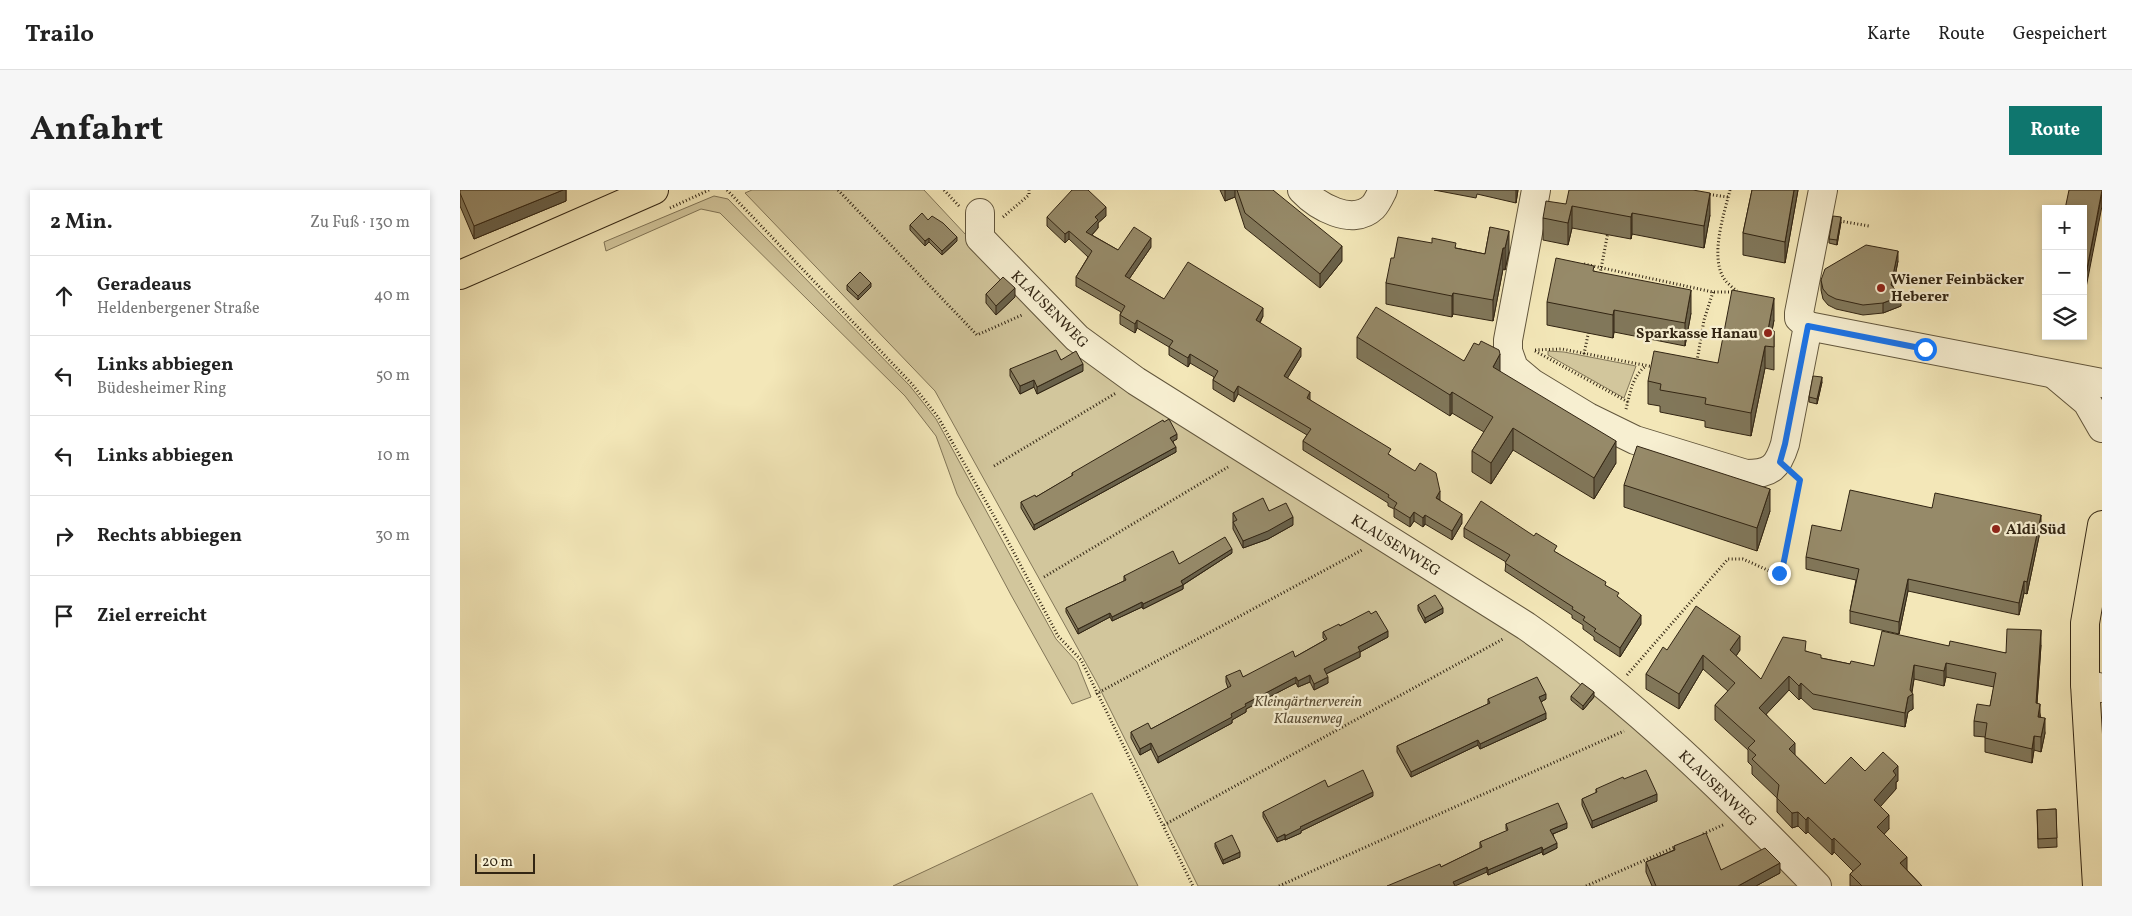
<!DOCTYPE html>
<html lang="de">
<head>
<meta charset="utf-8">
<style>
  body { margin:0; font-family:Vollkorn,serif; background:#f6f6f6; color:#222 }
  .controls { position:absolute; right:15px; top:15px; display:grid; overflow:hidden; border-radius:0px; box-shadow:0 2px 8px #0003 }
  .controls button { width:45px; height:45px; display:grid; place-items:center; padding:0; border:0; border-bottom:1px solid #e0e0e0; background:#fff; color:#222; font:25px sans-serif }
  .scale { position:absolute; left:15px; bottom:12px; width:60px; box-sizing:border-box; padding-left:5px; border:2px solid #322513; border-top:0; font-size:14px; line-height:18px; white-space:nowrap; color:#322513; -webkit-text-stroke:4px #f7efd1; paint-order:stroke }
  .stop { position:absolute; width:15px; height:15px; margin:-11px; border:4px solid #1a73e8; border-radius:50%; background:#fff }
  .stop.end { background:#1a73e8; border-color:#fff; box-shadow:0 1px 5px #0008 }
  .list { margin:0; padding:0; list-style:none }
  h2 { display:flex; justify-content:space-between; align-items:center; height:65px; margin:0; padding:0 20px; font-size:21px }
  h2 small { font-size:16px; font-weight:400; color:#767676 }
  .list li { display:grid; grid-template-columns:32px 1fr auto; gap:15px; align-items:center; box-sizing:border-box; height:80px; padding:0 20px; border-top:1px solid #e0e0e0 }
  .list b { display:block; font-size:19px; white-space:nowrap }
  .list p { margin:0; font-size:16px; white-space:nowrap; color:#767676 }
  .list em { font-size:16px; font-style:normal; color:#767676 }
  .icon { flex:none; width:28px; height:28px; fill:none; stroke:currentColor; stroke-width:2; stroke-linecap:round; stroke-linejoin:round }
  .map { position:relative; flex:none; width:1642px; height:696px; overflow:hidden; border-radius:0px }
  header { display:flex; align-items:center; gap:30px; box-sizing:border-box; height:70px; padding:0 25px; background:#fff; border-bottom:1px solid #e0e0e0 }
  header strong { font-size:24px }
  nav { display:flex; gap:28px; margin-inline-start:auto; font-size:18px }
  .intro { display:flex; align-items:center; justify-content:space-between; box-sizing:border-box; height:120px; padding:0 30px }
  h1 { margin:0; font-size:35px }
  .button { padding:12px 22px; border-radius:0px; background:#0f766e; color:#fff; font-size:18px; font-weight:700 }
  main { display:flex; gap:30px; padding:0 30px }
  aside { flex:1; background:#fff; border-radius:0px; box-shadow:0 2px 8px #0003 }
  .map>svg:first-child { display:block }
  .green { fill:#d2c69c; stroke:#827658 }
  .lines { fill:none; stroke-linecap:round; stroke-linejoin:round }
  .minor-casing { stroke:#62563c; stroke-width:30 }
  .major-casing { stroke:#322513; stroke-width:30 }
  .path { stroke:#322513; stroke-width:3; stroke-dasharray:1 2.5; stroke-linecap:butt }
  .minor { stroke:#f7efd1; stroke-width:28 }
  .major { stroke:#f3e7b8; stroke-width:28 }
  .wall { fill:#81775a; stroke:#322513 }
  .shaded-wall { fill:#69614a; stroke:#322513 }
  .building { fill:#968a69; stroke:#322513 }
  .route { stroke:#1a73e8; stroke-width:6 }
  .poi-dot { fill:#8f2418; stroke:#f7efd1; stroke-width:2 }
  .labels { text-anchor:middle; stroke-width:4.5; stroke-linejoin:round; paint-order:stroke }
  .poi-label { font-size:15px; font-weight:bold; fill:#322513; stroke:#f7efd1; text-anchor:start }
  .street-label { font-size:15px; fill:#322513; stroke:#f7efd1 }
  .park-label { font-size:15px; font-style:italic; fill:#5a4d35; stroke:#f7efd1 }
</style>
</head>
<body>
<header>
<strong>Trailo</strong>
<nav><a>Karte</a><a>Route</a><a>Gespeichert</a></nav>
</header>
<div class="intro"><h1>Anfahrt</h1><a class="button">Route</a></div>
<main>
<aside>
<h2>2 Min.<small>Zu Fuß · 130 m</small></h2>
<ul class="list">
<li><svg class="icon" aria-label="ahead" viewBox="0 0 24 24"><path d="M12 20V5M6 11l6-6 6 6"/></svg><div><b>Geradeaus</b><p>Heldenbergener Straße</p></div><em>40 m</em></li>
<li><svg class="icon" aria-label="left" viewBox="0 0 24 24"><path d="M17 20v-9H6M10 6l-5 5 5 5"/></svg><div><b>Links abbiegen</b><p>Büdesheimer Ring</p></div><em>50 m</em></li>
<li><svg class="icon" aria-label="left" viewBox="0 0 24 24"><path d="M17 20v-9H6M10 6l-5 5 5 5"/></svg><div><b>Links abbiegen</b></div><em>10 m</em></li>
<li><svg class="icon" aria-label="right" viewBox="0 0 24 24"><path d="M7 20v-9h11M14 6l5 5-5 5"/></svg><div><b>Rechts abbiegen</b></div><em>30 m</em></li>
<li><svg class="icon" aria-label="arrive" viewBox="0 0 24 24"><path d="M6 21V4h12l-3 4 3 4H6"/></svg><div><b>Ziel erreicht</b></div></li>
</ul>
</aside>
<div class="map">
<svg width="1642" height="696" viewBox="0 0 1642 696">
  <rect width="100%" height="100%" fill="#f3e7b8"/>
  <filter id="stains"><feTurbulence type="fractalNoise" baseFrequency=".004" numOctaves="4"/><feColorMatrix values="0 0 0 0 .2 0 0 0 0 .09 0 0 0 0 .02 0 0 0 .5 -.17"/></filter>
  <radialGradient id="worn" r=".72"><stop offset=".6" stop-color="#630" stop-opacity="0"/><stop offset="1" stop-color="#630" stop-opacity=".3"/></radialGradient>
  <g class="green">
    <path d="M292 0H464L619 166 1093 468 1181 544 1291 645 1338 696H738L637 493 475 201 285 3Z"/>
    <path d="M254 6 268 9 450 196 476 229 596 449 617 472 631 507 612 514 551 405 497 304 476 246 445 206 260 23 241 19 146 61 144 52Z"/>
    <path d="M1088 161 1104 162 1176 176 1164 208 1088 165Z"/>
    <path d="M632 603 678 696H433Z"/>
  </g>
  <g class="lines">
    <g class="minor-casing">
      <g id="minor">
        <path d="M842 0C857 16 892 37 913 17 917 13 920 6 923 0"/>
        <path d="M1076 0 1048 150V161L1054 178 1072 193 1128 227 1175 250 1286 284C1311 284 1318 277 1325 254L1348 136 1339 128V123L1363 0"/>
        <path d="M520 23V48L617 148 676 191 1066 436C1173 510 1267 603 1357 696"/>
        <path d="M1348 136 1642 193"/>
        <path d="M1596 186 1627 212 1642 238"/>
        <path d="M1625 494 1642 498"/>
      </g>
    </g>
    <g class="major-casing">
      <g id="major">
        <path d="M0 85 194 0"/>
        <path d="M1637 696 1625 494V433L1642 335"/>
      </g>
    </g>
    <g class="path">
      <path d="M267 0 452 194 478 227 543 342 598 446 621 470 733 696"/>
      <path d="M378 0 517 145 562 125"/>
      <path d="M484 0 499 16"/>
      <path d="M1270 0C1264 24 1249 68 1265 90 1268 94 1273 98 1277 101"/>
      <path d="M1246 4 1268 7"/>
      <path d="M210 18 249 0"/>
      <path d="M543 27 569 5V0"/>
      <path d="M1380 31 1409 36"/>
      <path d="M1124 74 1253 102H1275"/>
      <path d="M1140 84 1148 42"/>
      <path d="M1075 160 1102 159 1194 177"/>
      <path d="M1075 161 1168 212"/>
      <path d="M1124 164 1129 140"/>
      <path d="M1237 171 1244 130 1253 102"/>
      <path d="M1166 219C1170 204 1172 186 1186 176"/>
      <path d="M534 276 656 203"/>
      <path d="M584 387 768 277"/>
      <path d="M1167 485 1268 369H1283L1314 383 1322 381 1340 290 1335 285"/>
      <path d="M636 504 902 360"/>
      <path d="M704 635 1043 449"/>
      <path d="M1243 644 1265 634"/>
      <path d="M819 696 1164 541"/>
      <path d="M1126 696 1217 656"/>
    </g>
    <use href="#minor" class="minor"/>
    <use href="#major" class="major"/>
  </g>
  <g class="wall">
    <path d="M0 0H106V11L14 49 0 16Z"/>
    <path d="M760 0H813L882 71 860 98 785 38 775 7 765 11Z"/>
    <path d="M974 0H1058L1056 13 1017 4 1016 8Z"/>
    <path d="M1292 0H1338L1325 73 1283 65V43Z"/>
    <path d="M1106 14 1250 25 1244 58 1172 44 1171 49 1112 38 1108 55 1083 50V28Z"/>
    <path d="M646 26 638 33V38L632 45 658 60 691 57 669 89 704 109 803 126 800 133 841 166 827 188 850 210 931 266 980 310 1002 333 992 350 965 334 963 337 954 331 950 337 934 327V319L928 316V313L843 260V251L847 245 778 204 774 212 753 199V190L754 187 730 173 728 177 709 165V157L677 138 675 143 660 134V125L661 122 616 96V87L628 67 609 49 605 53 587 36V27Z"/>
    <path d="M468 30 497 51 482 65 469 52 465 56 450 40V35Z"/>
    <path d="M1381 32 1377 55 1369 53V49Z"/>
    <path d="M1030 37 1049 62 1045 80 1043 79 1033 131 993 124 992 127 926 114V93L934 68 996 58 1025 64Z"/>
    <path d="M1438 71 1433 97 1441 116 1423 123 1403 125 1376 119 1368 115 1363 109 1361 100V90Z"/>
    <path d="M1134 81 1231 123 1225 156 1154 142 1153 148 1087 135V112Z"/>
    <path d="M387 95 411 97 398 110 387 100Z"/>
    <path d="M526 104 555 107 536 125 526 113Z"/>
    <path d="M1314 130 1312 141H1314V180L1305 178 1291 246 1245 237V231L1200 222V216L1188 214V191L1258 173Z"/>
    <path d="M897 147 1004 171 1019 155 1040 182 1156 273 1134 309 1053 260 1031 294 1012 282V261L1024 242 992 223 990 226 897 168Z"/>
    <path d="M601 170 623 181 577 204 574 197 560 204 550 186V179Z"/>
    <path d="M1362 192 1357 214 1349 212V207Z"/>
    <path d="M717 249 713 251 716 262 574 340 561 318V312L576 307 612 286V283Z"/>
    <path d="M1164 295 1310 321 1297 361 1164 317Z"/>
    <path d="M1472 318 1581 337 1567 404 1564 403 1559 425 1448 401 1439 444 1390 433V421L1396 390 1346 379V367L1381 341Z"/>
    <path d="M809 321 833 335 808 349 783 358 773 339V323Z"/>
    <path d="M1004 338 1097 363 1146 396 1159 408 1181 434 1160 467 1134 450V447L1123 439V435L1112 428V425L1045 381 1046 372 1004 347Z"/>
    <path d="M772 363 723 395V399L683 419 682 417 652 431 650 427 618 444 606 422V418L664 391V386Z"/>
    <path d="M958 415 983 423 965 433 958 420Z"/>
    <path d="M911 424 928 447 900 462V467L866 484 868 493 854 500 850 492 838 497 836 493 786 519V522L772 530V533L698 573 691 559 680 565 671 548V542L691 539 768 498 766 492V486L783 487 835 467 865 450 863 448V442Z"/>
    <path d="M1581 455 1577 513 1585 543 1581 562 1574 560 1572 573 1525 562V547L1514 546V531L1530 516 1534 497 1486 487 1484 496 1454 489 1452 503 1453 519 1448 522 1445 537 1353 519 1341 508 1339 510 1329 500 1306 524 1335 565 1365 594 1405 581 1438 591 1436 592V599L1420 616 1429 639 1424 644 1447 680 1462 696H1390V684L1393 681 1374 662 1372 665 1348 642 1346 644 1338 636 1332 638 1317 622V608L1292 584V576L1288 572V560L1255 530V515L1268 501 1243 479 1219 519 1186 499V484L1207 460H1280L1276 466 1301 489 1346 461 1361 468 1390 474 1414 476 1489 456 1546 463Z"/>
    <path d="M1111 506 1134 507 1123 520 1111 510Z"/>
    <path d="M1028 509H1086L1081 512 1086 529 1020 559 1018 555 951 587 937 562V556L1028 514Z"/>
    <path d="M868 597 913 606 841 641V643L825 650V649L817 652 803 627V622Z"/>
    <path d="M1136 599 1197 611 1132 638 1122 615V609L1136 603Z"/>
    <path d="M1596 619 1597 657 1578 658 1577 620Z"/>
    <path d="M1046 634 1107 638 1093 644 1097 658 1083 665 1082 662 1028 685 1027 682 981 677 1020 658V652L1047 641 1046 639Z"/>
    <path d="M755 653 780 667 763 674 755 657Z"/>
    <path d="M1214 656 1261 680 1320 683 1296 696H1192L1186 682V672L1214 660Z"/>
  </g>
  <g class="shaded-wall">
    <path d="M103 0H106V11L14 49V36Z"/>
    <path d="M765 0H775V7L765 11Z"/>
    <path d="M1056 0H1058L1056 13Z"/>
    <path d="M1334 0H1338L1325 73V52Z"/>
    <path d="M1250 3V25L1244 58V36Z"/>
    <path d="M1642 3V16L1623 113V100Z"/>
    <path d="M1112 16V38L1108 55V33Z"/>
    <path d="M646 17V26L638 33V38L626 51V42L635 27Z"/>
    <path d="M1172 23V44L1171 49V27Z"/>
    <path d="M1381 27V32L1377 55V50Z"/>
    <path d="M609 41V49L605 53V44Z"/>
    <path d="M1049 41V62L1045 80V58Z"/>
    <path d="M497 47V51L482 65V61Z"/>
    <path d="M469 48V52L465 56V51Z"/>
    <path d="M691 48V57L665 95V86Z"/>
    <path d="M882 56V71L860 98V84Z"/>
    <path d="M1043 58V79L1033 131V110Z"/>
    <path d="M1438 61V71L1431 105V95Z"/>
    <path d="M411 93V97L398 110V106Z"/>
    <path d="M555 98V107L536 125V116Z"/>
    <path d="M1231 100V123L1225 156V133Z"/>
    <path d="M993 103V124L992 127V106Z"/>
    <path d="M1441 106V116L1423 123V113Z"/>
    <path d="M1314 108V130L1309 156 1308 140Z"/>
    <path d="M803 118V126L796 139V130Z"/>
    <path d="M1154 120V142L1153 148V125Z"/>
    <path d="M677 130V138L675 143V134Z"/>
    <path d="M1305 156V178L1291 246V223Z"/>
    <path d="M841 158V166L824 194V186Z"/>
    <path d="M730 164V173L728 177V168Z"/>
    <path d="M1040 164V185L1033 177Z"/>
    <path d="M623 174V181L577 204V197Z"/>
    <path d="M1362 187V192L1357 214V209Z"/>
    <path d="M574 190V197L560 204V196Z"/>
    <path d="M778 196V204L774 212V203Z"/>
    <path d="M850 202V211L847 208Z"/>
    <path d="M992 202V223L990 226V205Z"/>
    <path d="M1053 238V260L1031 294V273Z"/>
    <path d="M717 244V249L710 253V248Z"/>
    <path d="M1156 251V273L1134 309V288Z"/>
    <path d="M716 257V262L574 340V335Z"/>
    <path d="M1310 299V321L1297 361V338Z"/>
    <path d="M980 301V310L976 308Z"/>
    <path d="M954 322V331L950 337V328Z"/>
    <path d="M1002 324V333L992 350V341Z"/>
    <path d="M965 325V334L963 337V328Z"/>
    <path d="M1581 325V337L1567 404V392Z"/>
    <path d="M833 327V335L808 349 783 358V351Z"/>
    <path d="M772 359V363L721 396V391Z"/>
    <path d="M1448 389V401L1439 444V432Z"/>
    <path d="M1564 391V403L1559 425V413Z"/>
    <path d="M723 395V399L683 419V414Z"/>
    <path d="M682 412V417L652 431V427Z"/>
    <path d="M983 418V423L965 433V428Z"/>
    <path d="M650 423V427L618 444V439Z"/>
    <path d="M1181 425V434L1160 467V458Z"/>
    <path d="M1581 440V455L1576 528V513Z"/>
    <path d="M928 441V447L900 462V467L864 485V479L898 457Z"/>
    <path d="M1280 446V460L1270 475V460Z"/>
    <path d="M1243 465V479L1219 519V504Z"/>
    <path d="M1486 473V487L1484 496V481Z"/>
    <path d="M1454 475V489L1451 505 1453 504V519L1448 522 1445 537V523Z"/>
    <path d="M850 485V492L838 497V491Z"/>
    <path d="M1329 486V500L1299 532V518Z"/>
    <path d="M836 487V493L786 519V522L772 530V533L698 573V567L771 524 785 514Z"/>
    <path d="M868 487V493L854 500V494Z"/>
    <path d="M1341 493V508L1339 510V496Z"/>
    <path d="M1134 502V507L1123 520V516Z"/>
    <path d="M1086 504V509L1079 513V507Z"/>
    <path d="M1580 514V528L1578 527Z"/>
    <path d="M1086 523V529L1020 559V554Z"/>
    <path d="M1585 528V543L1581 562V547Z"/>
    <path d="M1574 546V560L1572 573V559Z"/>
    <path d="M1018 550V555L951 587V582Z"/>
    <path d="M691 553V559L680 565V559Z"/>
    <path d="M1335 553V568L1329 559Z"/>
    <path d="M1438 576V591L1436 592V599L1414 624V610L1433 581Z"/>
    <path d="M913 602V606L841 641V643L825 650V646L840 637Z"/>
    <path d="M1197 604V611L1132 638V631Z"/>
    <path d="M1338 622V636L1332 638V623Z"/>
    <path d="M1429 625V639L1417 652V637Z"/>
    <path d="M1348 627V642L1346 644V630Z"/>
    <path d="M1107 633V638L1090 645V640Z"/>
    <path d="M825 644V649L817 652V648Z"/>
    <path d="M1374 648V662L1372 665V650Z"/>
    <path d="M1097 653V658L1083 665V660Z"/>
    <path d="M1082 657V662L1028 685V680Z"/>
    <path d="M780 662V667L763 674V670Z"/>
    <path d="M1447 667V682L1440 673Z"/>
    <path d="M1320 673V683L1296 696H1278Z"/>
    <path d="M1027 677V682L995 696 993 692Z"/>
  </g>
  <g class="building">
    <path d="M0 0H103L14 36 0 3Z"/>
    <path d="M612 0H628L646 17 635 27 638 30 626 42 658 60 674 37 691 48 665 86 704 109 728 72 803 118 796 130 841 158 824 186 850 202 847 208 931 259 928 264 955 281 960 273 976 283 980 301 976 308 1002 324 992 341 965 325 963 328 954 322 950 328 934 318 937 313 928 307 929 305 843 251 851 239 778 196 774 203 753 190 758 181 730 164 728 168 709 157 713 151 677 130 675 134 660 125 665 116 616 87 632 61 609 41 605 44 587 27Z"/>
    <path d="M777 0H813L882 56 860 84 785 23Z"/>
    <path d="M1109 0H1233L1250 3 1244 36 1172 23 1171 27 1112 16 1108 33 1083 28 1086 11 1106 14Z"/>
    <path d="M1292 0H1334L1325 52 1283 43Z"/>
    <path d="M1609 0H1642L1623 100V19H1605Z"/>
    <path d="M462 23 468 30 472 26 483 33 497 47 482 61 469 48 465 51 450 35Z"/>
    <path d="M1373 26 1381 27 1377 50 1369 49Z"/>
    <path d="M1030 37 1049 41 1045 58H1043L1033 110 993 103 992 106 926 93 931 68H934L938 47 972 53V48L996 53 995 58 1025 64Z"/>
    <path d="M1406 55 1438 61 1431 95 1441 106 1423 113 1403 115 1376 109 1368 105 1363 99 1361 90 1365 79Z"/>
    <path d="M1096 68 1134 76 1133 81 1231 100 1225 133 1154 120 1153 125 1087 112Z"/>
    <path d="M400 82 411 93 398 106 387 95Z"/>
    <path d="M543 87 555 98 536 116 526 104Z"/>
    <path d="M1272 100 1314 108 1308 140 1314 141V157L1305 156 1291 223 1245 214 1246 208 1200 200 1201 194 1188 191 1194 161 1258 173Z"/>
    <path d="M916 117 1004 171 1014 153 1019 155 1021 151 1039 160 1040 164 1033 177 1156 251 1134 288 1053 238 1031 273 1012 261 1033 227 992 202 990 205 897 147Z"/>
    <path d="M596 160 601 170 616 161 623 174 577 197 574 190 560 196 550 179Z"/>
    <path d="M1353 186 1362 187 1357 209 1349 207Z"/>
    <path d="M709 229 717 244 710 248 716 257 574 335 561 312 575 305 576 307 613 285 612 283 703 230 704 232Z"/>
    <path d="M1177 256 1310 299 1297 338 1164 295Z"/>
    <path d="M1390 300 1472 318 1475 303 1581 325 1567 392 1564 391 1559 413 1448 389 1439 432 1390 421 1399 379 1346 367 1352 335 1381 341Z"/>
    <path d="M803 308 809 321 826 313 833 327 808 341 783 351 773 332 777 330 773 323Z"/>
    <path d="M1021 311 1074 346 1076 343 1097 356 1094 361 1146 392 1145 395 1159 403 1157 406 1181 425 1160 458 1134 441 1136 439 1123 430 1125 427 1112 419 1113 417 1045 373 1050 365 1004 338Z"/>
    <path d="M765 347 772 359 721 391 723 395 683 414 682 412 652 427 650 423 618 439 606 418 666 390 664 386 713 361 719 374Z"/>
    <path d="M975 405 983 418 965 428 958 415Z"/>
    <path d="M1236 416 1280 446 1270 460 1301 489 1323 447 1346 451 1345 461 1361 465V468L1390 474 1391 471 1414 476 1422 441 1489 456 1490 451 1546 463 1547 439 1581 440 1576 513 1580 514 1578 527 1585 528 1581 547 1574 546 1572 559 1525 548 1527 533 1514 531 1517 514 1530 516 1536 483 1486 473 1484 481 1454 475 1450 500 1453 504 1448 507 1445 523 1353 504 1341 493 1339 496 1329 486 1299 518 1335 553 1329 559 1365 594 1391 567 1405 581 1423 562 1438 576 1433 581 1436 585 1414 610 1429 625 1417 637 1447 667 1440 673 1462 696H1402L1390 684 1401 674 1374 648 1372 650 1348 627 1346 630 1338 622 1332 623 1317 608 1319 595 1292 569 1296 565 1288 558 1295 551 1255 515 1275 493 1243 465 1219 504 1186 484 1203 457 1207 460Z"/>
    <path d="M909 421 911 424 916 421 928 441 898 457 900 461 864 479 868 487 854 494 850 485 838 491 836 487 785 514 786 516 771 524 772 527 698 567 691 553 680 559 671 542 688 533 691 539 771 496 766 486 780 480 783 487 833 461 835 467 867 449 863 442 879 434 880 436Z"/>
    <path d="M1077 487 1086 504 1079 507 1086 523 1020 554 1018 550 951 582 937 556 1030 513 1028 509Z"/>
    <path d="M1122 493 1134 502 1123 516 1111 506Z"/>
    <path d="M903 580 913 602 840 637 841 638 825 646V644L817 648 803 622 865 590 868 597Z"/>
    <path d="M1186 580 1197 604 1132 631 1122 609 1137 602 1136 599 1163 587 1164 589Z"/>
    <path d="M1098 613 1107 633 1090 640 1097 653 1083 660 1082 657 1028 680 1027 677 993 692 995 696H927L980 674 981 677 1022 657 1020 652 1048 640 1046 634Z"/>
    <path d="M1596 619 1597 648 1578 649 1577 620Z"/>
    <path d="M1246 643 1261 680 1305 658 1320 673 1278 696H1196L1186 672 1215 660 1214 656Z"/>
    <path d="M772 645 780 662 763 670 755 653Z"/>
  </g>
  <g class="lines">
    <path class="route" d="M1319 383 1322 381 1340 290 1320 272 1325 254 1348 136 1465 159"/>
  </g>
  <g class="poi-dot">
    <circle cx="1421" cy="98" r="5"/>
    <circle cx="1308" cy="143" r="5"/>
    <circle cx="1536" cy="339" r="5"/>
  </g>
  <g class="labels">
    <g class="poi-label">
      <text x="1431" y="94">Wiener Feinbäcker<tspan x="1431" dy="17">Heberer</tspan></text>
      <text x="1298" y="148" text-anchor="end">Sparkasse Hanau</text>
      <text x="1546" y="344">Aldi Süd</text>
    </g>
    <g class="street-label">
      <text transform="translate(590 119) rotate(45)" y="5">KLAUSENWEG</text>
      <text transform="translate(936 355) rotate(32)" y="5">KLAUSENWEG</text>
      <text transform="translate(1258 598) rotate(44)" y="5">KLAUSENWEG</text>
    </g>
    <g class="park-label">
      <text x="848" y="516">Kleingärtnerverein<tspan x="848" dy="17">Klausenweg</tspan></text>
    </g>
  </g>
  <rect width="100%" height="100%" filter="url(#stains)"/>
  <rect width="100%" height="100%" fill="url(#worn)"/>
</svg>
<div class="controls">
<button>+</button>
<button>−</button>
<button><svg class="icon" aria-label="layers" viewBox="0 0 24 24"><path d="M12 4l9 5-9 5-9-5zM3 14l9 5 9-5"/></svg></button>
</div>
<div class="scale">20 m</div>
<div class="stop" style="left:1465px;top:159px"></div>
<div class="stop end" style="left:1319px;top:383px"></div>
</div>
</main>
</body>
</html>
